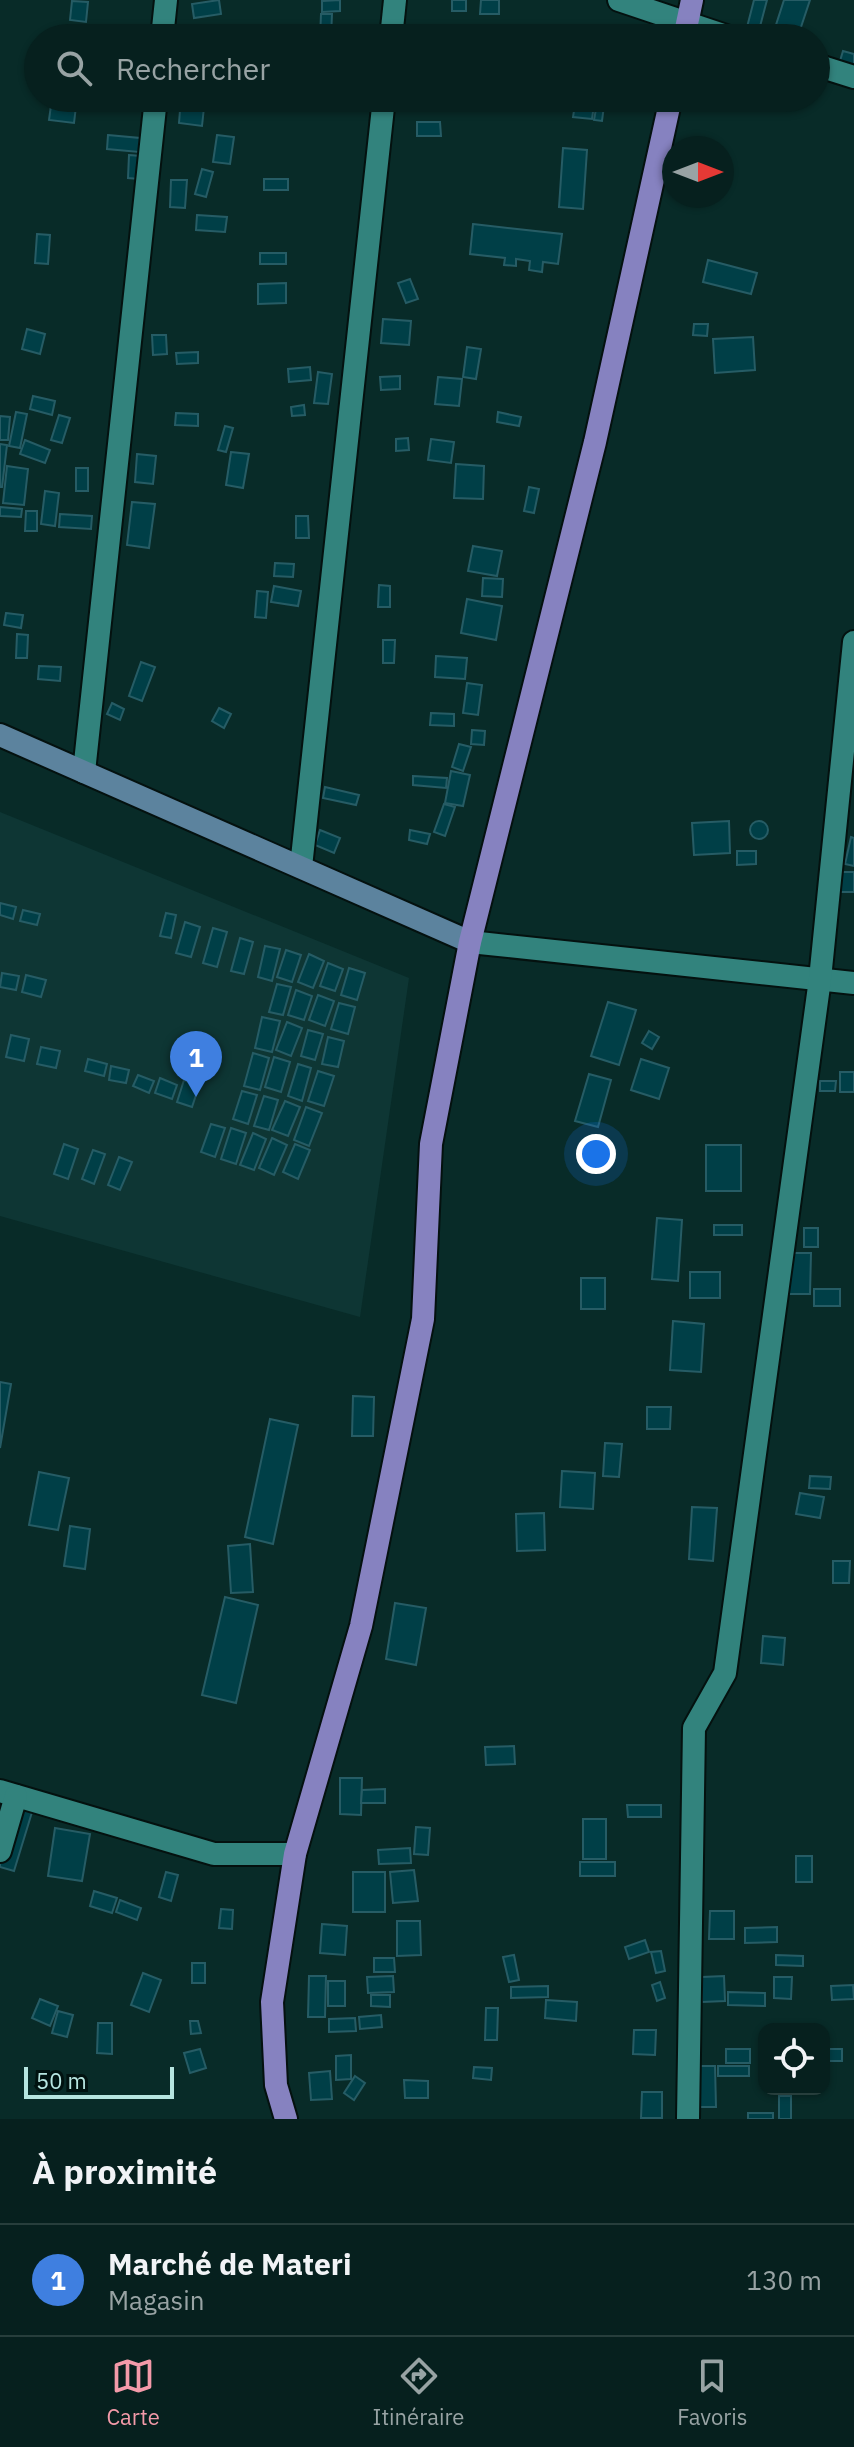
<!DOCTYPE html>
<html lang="fr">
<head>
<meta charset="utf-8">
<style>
  body { margin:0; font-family:"IBM Plex Sans",sans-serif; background:#142d2b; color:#f1f3f6 }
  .controls { position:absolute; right:24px; bottom:24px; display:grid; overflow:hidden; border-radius:16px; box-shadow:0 2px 6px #0004 }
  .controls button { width:72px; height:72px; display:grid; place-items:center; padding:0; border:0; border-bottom:2px solid #273e3c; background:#06201e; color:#f1f3f6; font:40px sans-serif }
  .compass { position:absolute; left:662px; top:136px; width:72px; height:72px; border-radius:50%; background:#06201e; box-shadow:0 2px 6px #0004; rotate:90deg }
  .scale { position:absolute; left:24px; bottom:20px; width:150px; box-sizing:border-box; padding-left:8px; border:4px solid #b6e5e0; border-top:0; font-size:22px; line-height:28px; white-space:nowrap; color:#b6e5e0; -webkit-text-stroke:6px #001210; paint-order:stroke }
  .you { position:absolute; left:596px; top:1154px; width:28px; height:28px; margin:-20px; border:6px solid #fff; border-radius:50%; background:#1a73e8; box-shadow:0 0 0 12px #1a73e833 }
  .badge { display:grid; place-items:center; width:52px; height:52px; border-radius:50%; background:#f39aa9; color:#fff; font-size:26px; font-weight:700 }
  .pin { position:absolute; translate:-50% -66px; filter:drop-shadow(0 2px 4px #0008) }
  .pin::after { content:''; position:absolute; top:42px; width:28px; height:24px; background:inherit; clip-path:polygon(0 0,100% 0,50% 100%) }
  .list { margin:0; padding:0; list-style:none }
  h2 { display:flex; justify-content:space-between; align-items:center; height:104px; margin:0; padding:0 32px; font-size:34px }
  h2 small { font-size:26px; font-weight:400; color:#98a3a4 }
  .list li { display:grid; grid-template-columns:52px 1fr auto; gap:24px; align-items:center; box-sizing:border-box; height:112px; padding:0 32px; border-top:2px solid #273e3c }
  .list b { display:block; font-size:30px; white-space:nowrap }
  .list p { margin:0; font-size:26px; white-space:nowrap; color:#98a3a4 }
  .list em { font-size:26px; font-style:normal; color:#98a3a4 }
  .icon { flex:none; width:44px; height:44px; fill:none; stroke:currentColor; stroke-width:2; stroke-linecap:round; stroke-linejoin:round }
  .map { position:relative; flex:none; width:854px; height:2119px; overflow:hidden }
  .search { position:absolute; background:#06201e; box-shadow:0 2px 6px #0004; left:24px; right:24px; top:24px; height:88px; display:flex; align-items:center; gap:20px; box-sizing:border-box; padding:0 28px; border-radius:44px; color:#98a3a4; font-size:30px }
  .sheet { height:216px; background:#06201e }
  nav { display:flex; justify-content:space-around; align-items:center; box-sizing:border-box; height:112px; border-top:2px solid #273e3c; background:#06201e; font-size:22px; color:#98a3a4 }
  nav a { display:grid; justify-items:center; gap:4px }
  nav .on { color:#f39aa9 }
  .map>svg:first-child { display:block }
  .built { fill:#0e3634 }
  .building { fill:#003f47; stroke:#265c65; stroke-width:2 }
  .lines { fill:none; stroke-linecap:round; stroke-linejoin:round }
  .minor-casing { stroke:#04110f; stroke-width:26 }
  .secondary-casing { stroke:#04110f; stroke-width:26 }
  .primary-casing { stroke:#04110f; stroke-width:26 }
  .minor { stroke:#32837d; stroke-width:22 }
  .secondary { stroke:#5c839e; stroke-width:22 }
  .primary { stroke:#8682c0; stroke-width:22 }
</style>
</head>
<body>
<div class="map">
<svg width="854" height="2119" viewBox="0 0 854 2119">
  <rect width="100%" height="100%" fill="#082b28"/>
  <path class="built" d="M0 812 409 978 360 1317 0 1216Z"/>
  <g class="building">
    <path d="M219 0 221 14 194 18 192 4Z"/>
    <path d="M340 0V11L322 12V1Z"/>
    <rect x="452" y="0" width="14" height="11"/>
    <path d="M481 0H499V14H480Z"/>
    <path d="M754 0H767L758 34 746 31Z"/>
    <path d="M784 0H810L798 36 775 28Z"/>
    <path d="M72 1 88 2 86 22 70 20Z"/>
    <path d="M321 14H332L331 38H320Z"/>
    <path d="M843 51 854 54V66L840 61Z"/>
    <path d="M52 98H77L74 123 49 120Z"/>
    <path d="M181 98H205L202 126 179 123Z"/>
    <path d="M465 98H478L476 108 464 107Z"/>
    <path d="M576 98H595L592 119 573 117Z"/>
    <path d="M598 98H605L602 121 594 120Z"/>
    <path d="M417 122H440L441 136H417Z"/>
    <path d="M108 135 140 138 139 152 107 149Z"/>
    <path d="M217 135 234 137 230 164 213 162Z"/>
    <path d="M563 148 587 150 583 209 559 207Z"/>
    <path d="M129 155 141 156 139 179 128 178Z"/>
    <path d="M202 169 213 172 206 197 195 194Z"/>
    <rect x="264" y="179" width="24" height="11"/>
    <path d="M171 180H187L185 208 170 207Z"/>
    <path d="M197 215 227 217 225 232 196 230Z"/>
    <path d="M473 224 562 234 558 264 543 262 542 272 529 270 530 261 516 259V266L504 265 505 258 470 254Z"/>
    <path d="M37 234 50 235 48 264 35 263Z"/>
    <rect x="260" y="253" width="26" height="11"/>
    <path d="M708 260 757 273 751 294 703 282Z"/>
    <path d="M410 279 418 299 406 303 398 283Z"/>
    <path d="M286 283V303L258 304V284Z"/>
    <path d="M383 319 411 321 409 345 381 343Z"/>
    <path d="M694 324H708L707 336 693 335Z"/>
    <path d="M27 329 45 334 40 354 22 349Z"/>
    <path d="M152 335H166L167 354 153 355Z"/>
    <path d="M753 337 755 370 715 373 713 339Z"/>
    <path d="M467 347 481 349 476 379 463 377Z"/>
    <path d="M198 352V363L177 364 176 353Z"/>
    <path d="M310 367 311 380 289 382 288 369Z"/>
    <path d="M318 372 332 374 328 404 314 403Z"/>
    <path d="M400 376V389L381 390 380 377Z"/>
    <path d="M438 377 462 379 459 406 435 404Z"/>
    <path d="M33 396 55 401 52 415 30 409Z"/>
    <path d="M304 405 305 415 292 416 291 407Z"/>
    <path d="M16 412 27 414 20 448 9 446Z"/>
    <path d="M498 412 521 417 519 426 497 422Z"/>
    <path d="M176 413 198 414V426L175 425Z"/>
    <path d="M59 415 70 418 62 443 51 440Z"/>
    <path d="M0 416 10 417 8 440H0Z"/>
    <path d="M225 426 233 428 226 452 218 450Z"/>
    <path d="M408 438 409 450 396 451V439Z"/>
    <path d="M431 439 454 442 451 463 428 460Z"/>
    <path d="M25 440 50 450 45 463 20 454Z"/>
    <path d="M0 444 7 445 2 487H0Z"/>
    <path d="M231 452 249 454 243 488 226 485Z"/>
    <path d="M137 454 156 456 153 484 135 482Z"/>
    <path d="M456 464 484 466 483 499 454 498Z"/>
    <path d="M7 466 28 469 24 505 3 503Z"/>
    <rect x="76" y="468" width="12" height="23"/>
    <path d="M529 487 539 489 534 513 524 511Z"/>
    <path d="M45 491 59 493 55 526 41 524Z"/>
    <path d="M132 502 155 504 149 548 127 545Z"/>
    <path d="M0 507 22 509 21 517 0 516Z"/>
    <path d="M26 511H37V531H25Z"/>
    <path d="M60 514 92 516 91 529 59 527Z"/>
    <path d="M296 516H308L309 538H296Z"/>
    <path d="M473 546 502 551 497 576 468 571Z"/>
    <path d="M275 563 294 564 293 577 274 576Z"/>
    <path d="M483 578 503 579 502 597 482 596Z"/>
    <path d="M379 585 390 586V607H378Z"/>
    <path d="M274 586 301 591 298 606 271 602Z"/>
    <path d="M257 591 268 592 266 618 255 617Z"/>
    <path d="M467 599 502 606 496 640 461 633Z"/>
    <path d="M6 613 23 615 21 628 4 625Z"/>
    <path d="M17 634 28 635 27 658H16Z"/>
    <path d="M383 640H395L394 663H383Z"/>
    <path d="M436 656 467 658 465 679 435 677Z"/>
    <path d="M141 662 155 667 142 701 129 696Z"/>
    <path d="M39 666 61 667 60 681 38 679Z"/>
    <path d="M467 683 482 685 478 715 463 713Z"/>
    <path d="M112 703 124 709 120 720 107 714Z"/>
    <path d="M219 708 231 714 224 728 212 721Z"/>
    <path d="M431 713 454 714V726L430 725Z"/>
    <path d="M472 730 485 731 484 745 471 744Z"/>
    <path d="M459 744 471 747 463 771 452 767Z"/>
    <path d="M451 771 470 775 463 806 445 803Z"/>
    <path d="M413 776 447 778 446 788 413 785Z"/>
    <path d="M325 787 359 795 356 805 323 798Z"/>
    <path d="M444 804 455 807 445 836 434 832Z"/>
    <path d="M729 821 730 853 694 855 692 823Z"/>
    <circle cx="759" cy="830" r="9"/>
    <path d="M320 830 340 838 334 853 315 845Z"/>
    <path d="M410 830 430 834 427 844 409 840Z"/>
    <path d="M851 837 854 838V866L845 864Z"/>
    <path d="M737 851H756V864L737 865Z"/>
    <path d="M839 872H854V892H838Z"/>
    <path d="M0 903 16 907 13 919 0 915Z"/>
    <path d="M23 910 40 914 37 925 20 921Z"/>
    <path d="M166 913 176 915 171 938 160 936Z"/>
    <path d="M185 922 200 927 191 957 176 953Z"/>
    <path d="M213 928 227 932 217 967 203 963Z"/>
    <path d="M240 938 253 942 244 974 231 971Z"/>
    <path d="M265 946 280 949 272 981 258 977Z"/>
    <path d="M286 950 301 955 292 982 277 977Z"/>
    <path d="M309 954 324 961 313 988 298 982Z"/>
    <path d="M328 963 343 969 335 991 320 986Z"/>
    <path d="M349 968 365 973 357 1000 341 995Z"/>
    <path d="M2 973 19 976 16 990 0 987Z"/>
    <path d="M26 975 46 980 41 997 22 992Z"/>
    <path d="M277 984 291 987 283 1015 269 1012Z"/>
    <path d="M296 990 312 996 304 1020 288 1015Z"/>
    <path d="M318 995 334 1001 325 1026 309 1020Z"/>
    <path d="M608 1002 636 1010 619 1065 591 1056Z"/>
    <path d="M339 1003 355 1007 348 1034 331 1029Z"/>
    <path d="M262 1017 280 1021 272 1052 255 1048Z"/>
    <path d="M287 1022 302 1028 291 1056 276 1050Z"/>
    <path d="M308 1030 323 1034 315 1060 301 1056Z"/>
    <path d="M649 1031 659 1037 652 1049 642 1043Z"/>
    <path d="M11 1035 29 1039 24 1061 6 1057Z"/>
    <path d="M328 1037 344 1041 338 1067 322 1064Z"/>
    <path d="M41 1047 60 1051 56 1068 37 1064Z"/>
    <path d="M253 1053 269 1058 260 1090 244 1086Z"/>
    <path d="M274 1057 290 1062 281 1092 265 1087Z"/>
    <path d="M88 1059 107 1064 104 1076 85 1071Z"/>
    <path d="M641 1059 669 1068 659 1099 631 1090Z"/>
    <path d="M298 1064 311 1068 302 1101 288 1096Z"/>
    <path d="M111 1066 129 1070 126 1083 109 1080Z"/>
    <path d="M318 1071 334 1076 324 1106 308 1101Z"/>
    <rect x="840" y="1072" width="14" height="20"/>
    <path d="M589 1074 611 1080 598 1127 575 1121Z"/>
    <path d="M138 1075 154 1081 149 1093 133 1086Z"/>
    <path d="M160 1078 177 1085 172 1099 155 1093Z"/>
    <path d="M184 1080 199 1086 192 1107 177 1102Z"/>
    <path d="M820 1081H836L835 1091H820Z"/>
    <path d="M242 1091 257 1095 248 1124 233 1119Z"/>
    <path d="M264 1096 278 1100 269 1130 254 1126Z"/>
    <path d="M285 1101 300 1107 288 1136 272 1130Z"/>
    <path d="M306 1107 322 1113 309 1146 294 1140Z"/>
    <path d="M211 1124 225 1128 215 1157 201 1152Z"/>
    <path d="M231 1128 246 1133 236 1164 221 1159Z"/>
    <path d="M253 1133 266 1139 254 1170 240 1165Z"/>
    <path d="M272 1138 287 1145 274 1175 259 1168Z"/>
    <path d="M64 1144 78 1149 68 1179 54 1174Z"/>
    <path d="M295 1144 310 1150 298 1179 283 1172Z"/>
    <rect x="706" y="1145" width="35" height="46"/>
    <path d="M93 1150 105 1154 94 1184 82 1179Z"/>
    <path d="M119 1157 132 1162 120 1190 108 1185Z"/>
    <path d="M657 1218 682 1220 678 1281 652 1279Z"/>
    <rect x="714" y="1225" width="28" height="10"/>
    <rect x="804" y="1228" width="14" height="19"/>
    <path d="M789 1253H811L810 1294H789Z"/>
    <rect x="690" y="1272" width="30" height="26"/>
    <rect x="581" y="1278" width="24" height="31"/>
    <rect x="814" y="1289" width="26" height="17"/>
    <path d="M673 1321 704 1324 701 1372 670 1370Z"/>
    <path d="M0 1382 11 1384 0 1448Z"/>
    <path d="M353 1396 374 1397 373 1436H352Z"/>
    <path d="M647 1407H671L670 1429H647Z"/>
    <path d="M270 1419 298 1425 273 1544 245 1537Z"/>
    <path d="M605 1443 622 1444 619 1477 603 1476Z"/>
    <path d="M562 1471 595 1473 593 1509 560 1507Z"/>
    <path d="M39 1472 69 1478 58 1530 29 1525Z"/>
    <path d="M810 1476 831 1477 830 1489 809 1488Z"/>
    <path d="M800 1493 824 1497 820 1518 796 1514Z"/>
    <path d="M692 1507 717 1508 713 1561 689 1559Z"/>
    <path d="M544 1513 545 1550 517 1551 516 1514Z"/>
    <path d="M70 1526 90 1529 85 1569 64 1566Z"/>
    <path d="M250 1544 253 1592 231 1593 228 1546Z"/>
    <path d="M833 1561H850L849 1583H833Z"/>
    <path d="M225 1597 258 1605 236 1703 202 1695Z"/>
    <path d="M395 1603 426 1608 416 1665 386 1659Z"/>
    <path d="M763 1636 785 1638 783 1665 761 1663Z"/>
    <path d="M514 1746 515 1764 486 1765 485 1747Z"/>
    <path d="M340 1778H362L361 1815 340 1814Z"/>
    <path d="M385 1789V1803H361L362 1790Z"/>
    <path d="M16 1804 33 1809 14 1871 0 1867V1858Z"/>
    <path d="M627 1805H661V1817H628Z"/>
    <rect x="583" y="1819" width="23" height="40"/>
    <path d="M416 1827 430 1828 428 1855 414 1854Z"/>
    <path d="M55 1828 90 1834 82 1881 48 1876Z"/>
    <path d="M410 1848 411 1863 379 1864 378 1850Z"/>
    <rect x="796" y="1856" width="16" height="26"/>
    <rect x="580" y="1862" width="35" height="14"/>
    <path d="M414 1870 418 1901 393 1903 390 1872Z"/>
    <path d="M166 1872 178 1875 171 1901 159 1897Z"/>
    <rect x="353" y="1872" width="32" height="40"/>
    <path d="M94 1891 117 1898 112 1913 90 1906Z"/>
    <path d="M120 1900 141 1908 137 1920 116 1912Z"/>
    <path d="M221 1909 233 1910 232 1929 219 1928Z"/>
    <path d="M710 1911H734V1939H709Z"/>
    <path d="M397 1921H420L421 1955 397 1956Z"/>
    <path d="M322 1924 347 1926 345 1955 320 1953Z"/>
    <path d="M777 1927V1942L745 1943V1928Z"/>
    <path d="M645 1940 649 1952 629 1959 625 1947Z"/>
    <path d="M661 1951 665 1971 656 1973 651 1952Z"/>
    <path d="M514 1955 519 1980 509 1982 503 1957Z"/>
    <path d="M776 1955 803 1956V1966L776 1965Z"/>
    <path d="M374 1958H394L395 1972H374Z"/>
    <rect x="192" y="1963" width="13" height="20"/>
    <path d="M143 1973 161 1980 149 2012 131 2005Z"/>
    <path d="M309 1976H326L325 2017H308Z"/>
    <path d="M393 1976 394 1992 368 1993 367 1977Z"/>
    <path d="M724 1976 725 2001 702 2002V1977Z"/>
    <path d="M774 1977H792L791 1999 774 1998Z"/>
    <rect x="328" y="1981" width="17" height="25"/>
    <path d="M660 1982 665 1998 657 2001 652 1985Z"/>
    <path d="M853 1985 854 1999 832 2000 831 1986Z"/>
    <path d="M548 1986V1997L511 1998V1987Z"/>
    <path d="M728 1992 765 1993V2006L728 2005Z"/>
    <path d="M371 1995H390V2007L371 2006Z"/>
    <path d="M40 1999 58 2006 50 2026 32 2018Z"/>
    <path d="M546 2000 577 2002 576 2021 545 2018Z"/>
    <path d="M486 2008H498L497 2040H485Z"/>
    <path d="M58 2011 73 2015 67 2037 52 2033Z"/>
    <path d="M381 2015 382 2027 360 2029 359 2017Z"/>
    <path d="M355 2018 356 2031 329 2032V2019Z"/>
    <path d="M190 2021H198L201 2033 191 2034Z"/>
    <path d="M98 2023H112V2054L97 2053Z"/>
    <path d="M634 2030H656L655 2055 633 2054Z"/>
    <path d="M200 2049 206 2068 190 2073 184 2053Z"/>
    <rect x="726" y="2049" width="24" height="14"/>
    <rect x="824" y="2049" width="18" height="12"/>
    <path d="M351 2055V2079L336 2080V2056Z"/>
    <path d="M698 2066H715L716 2107H698Z"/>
    <rect x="718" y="2066" width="31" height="10"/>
    <path d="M474 2067 492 2068 491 2080 473 2078Z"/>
    <path d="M330 2071 332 2099 311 2100 309 2073Z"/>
    <path d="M355 2076 365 2083 354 2100 344 2093Z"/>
    <path d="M404 2080 428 2081V2098H405Z"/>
    <path d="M642 2092H662V2118H641Z"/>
    <rect x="779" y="2096" width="12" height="23"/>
    <rect x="748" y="2113" width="25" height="6"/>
  </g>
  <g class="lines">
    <g class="minor-casing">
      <g id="minor">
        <path d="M619 0 732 38"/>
        <path d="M162 38 166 0"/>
        <path d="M391 38 395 0"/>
        <path d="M816 65 854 77"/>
        <path d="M84 772 156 98"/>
        <path d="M301 867 384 98"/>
        <path d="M470 942 854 983"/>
        <path d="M0 1791 214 1854H295"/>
        <path d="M0 1851 16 1796"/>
        <path d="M688 2119 694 1728 725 1673 820 979 854 642"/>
      </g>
    </g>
    <g class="secondary-casing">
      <path id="secondary" d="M0 735 470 942"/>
    </g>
    <g class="primary-casing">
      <g id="primary">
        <path d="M684 38 692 0"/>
        <path d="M286 2119 276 2085 272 2002 295 1854 361 1626 423 1319 431 1144 470 942 595 442 671 98"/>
      </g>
    </g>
    <use href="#minor" class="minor"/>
    <use href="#secondary" class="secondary"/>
    <use href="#primary" class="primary"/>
  </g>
</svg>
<div class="controls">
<button><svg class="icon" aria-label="locate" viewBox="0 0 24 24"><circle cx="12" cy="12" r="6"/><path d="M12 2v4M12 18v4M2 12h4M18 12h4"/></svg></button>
</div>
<svg class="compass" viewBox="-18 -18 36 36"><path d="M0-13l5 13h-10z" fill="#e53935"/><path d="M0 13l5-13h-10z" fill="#98a3a4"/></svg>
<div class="scale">50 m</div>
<div class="you"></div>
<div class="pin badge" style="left:196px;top:1097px;background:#3f7fe0">1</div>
<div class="search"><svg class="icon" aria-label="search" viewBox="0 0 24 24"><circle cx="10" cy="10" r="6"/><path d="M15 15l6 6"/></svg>Rechercher</div>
</div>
<section class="sheet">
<h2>À proximité<small></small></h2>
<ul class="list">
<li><span class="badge" style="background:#3f7fe0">1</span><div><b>Marché de Materi</b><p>Magasin</p></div><em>130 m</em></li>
</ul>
</section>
<nav>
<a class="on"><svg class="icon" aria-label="map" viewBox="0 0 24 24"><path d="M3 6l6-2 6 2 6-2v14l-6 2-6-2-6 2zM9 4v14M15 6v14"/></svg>Carte</a>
<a><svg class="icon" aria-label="directions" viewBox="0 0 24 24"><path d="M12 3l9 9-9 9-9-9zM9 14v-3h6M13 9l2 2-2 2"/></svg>Itinéraire</a>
<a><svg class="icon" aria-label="saved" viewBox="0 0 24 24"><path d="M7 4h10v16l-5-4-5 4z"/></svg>Favoris</a>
</nav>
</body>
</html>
